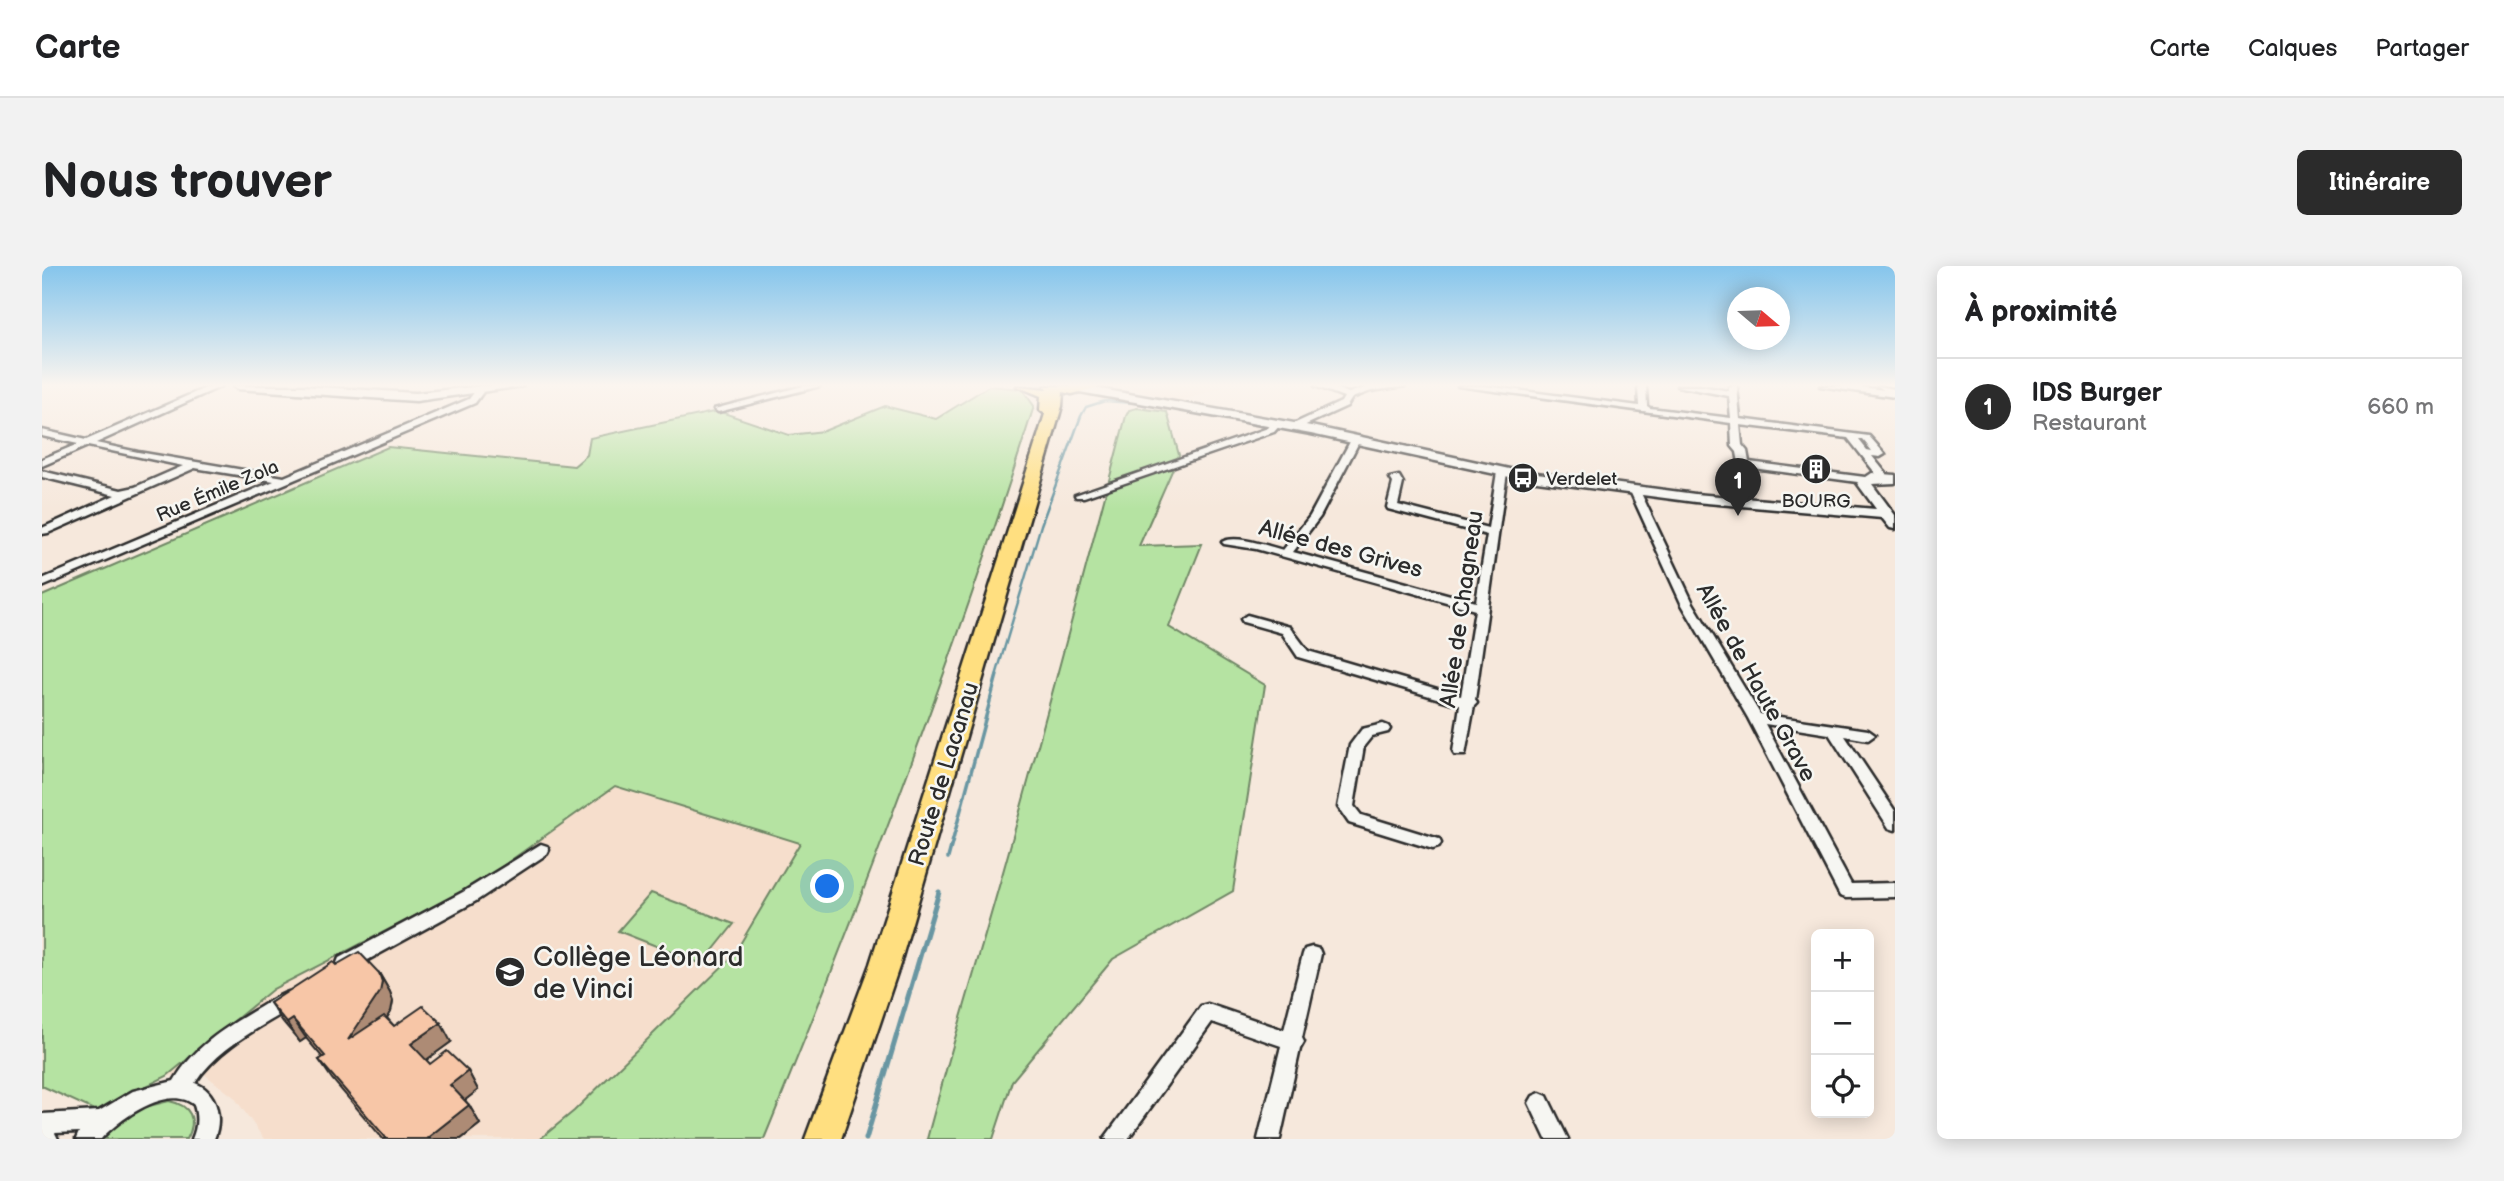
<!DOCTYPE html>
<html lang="fr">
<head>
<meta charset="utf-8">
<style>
  body { margin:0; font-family:"Balsamiq Sans",sans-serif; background:#f2f2f2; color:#202124 }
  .controls { position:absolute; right:21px; bottom:21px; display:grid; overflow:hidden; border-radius:10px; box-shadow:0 4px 18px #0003 }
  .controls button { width:63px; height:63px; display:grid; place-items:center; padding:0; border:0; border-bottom:2px solid #e0e0e0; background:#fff; color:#202124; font:35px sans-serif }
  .compass { position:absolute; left:1685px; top:21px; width:63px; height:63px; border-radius:50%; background:#fff; box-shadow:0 4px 18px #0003; rotate:109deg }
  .you { position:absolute; left:786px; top:621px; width:24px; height:24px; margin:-18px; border:5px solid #fff; border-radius:50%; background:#1a73e8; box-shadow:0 0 0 10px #1a73e833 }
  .badge { display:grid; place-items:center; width:46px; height:46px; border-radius:50%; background:#2b2b2b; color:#fff; font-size:23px; font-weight:700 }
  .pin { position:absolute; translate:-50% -58px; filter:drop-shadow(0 2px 4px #0008) }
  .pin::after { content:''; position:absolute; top:37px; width:24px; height:21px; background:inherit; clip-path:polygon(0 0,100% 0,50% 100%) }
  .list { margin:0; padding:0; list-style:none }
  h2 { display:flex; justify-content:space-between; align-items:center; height:91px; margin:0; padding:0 28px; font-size:30px }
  h2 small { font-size:23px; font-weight:400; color:#757577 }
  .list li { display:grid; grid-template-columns:46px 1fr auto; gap:21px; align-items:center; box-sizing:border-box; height:98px; padding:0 28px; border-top:2px solid #e0e0e0 }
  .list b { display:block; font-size:26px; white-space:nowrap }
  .list p { margin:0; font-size:23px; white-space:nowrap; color:#757577 }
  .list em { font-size:23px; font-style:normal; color:#757577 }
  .icon { flex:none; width:38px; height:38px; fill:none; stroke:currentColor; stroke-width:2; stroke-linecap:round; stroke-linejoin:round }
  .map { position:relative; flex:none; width:1853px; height:873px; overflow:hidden; border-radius:10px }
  header { display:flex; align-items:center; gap:42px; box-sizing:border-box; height:98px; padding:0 35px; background:#fff; border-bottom:2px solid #e0e0e0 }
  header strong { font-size:33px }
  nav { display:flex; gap:38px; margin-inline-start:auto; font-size:24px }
  .intro { display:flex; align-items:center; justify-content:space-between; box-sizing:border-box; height:168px; padding:0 42px }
  h1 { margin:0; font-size:49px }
  .button { padding:18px 32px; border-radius:10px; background:#2b2b2b; color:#fff; font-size:24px; font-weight:700 }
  main { display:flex; gap:42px; padding:0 42px }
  aside { flex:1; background:#fff; border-radius:10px; box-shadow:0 4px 18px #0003 }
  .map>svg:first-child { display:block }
  .built { fill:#f6decc }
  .green { fill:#b5e3a2; stroke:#708766; stroke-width:2 }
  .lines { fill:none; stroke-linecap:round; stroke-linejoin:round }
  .stream-far2 { stroke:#6996a2; stroke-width:2.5 }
  .stream-far1 { stroke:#6996a2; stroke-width:3.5 }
  .stream { stroke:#6996a2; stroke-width:5 }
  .street-casing { stroke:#2b2b2b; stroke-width:5 }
  .secondary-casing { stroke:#2b2b2b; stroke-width:5 }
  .primary-casing { stroke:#2b2b2b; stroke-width:5 }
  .street { fill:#f6f6f2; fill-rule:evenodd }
  .secondary { fill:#f6f6f2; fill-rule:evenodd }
  .primary { fill:#ffdf80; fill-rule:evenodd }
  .wall { fill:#d4aa90; stroke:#2b2b2b; stroke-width:2 }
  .shaded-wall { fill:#ad8b75; stroke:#2b2b2b; stroke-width:2 }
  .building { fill:#f7c6a7; stroke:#2b2b2b; stroke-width:2 }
  .labels { text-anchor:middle; stroke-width:5; stroke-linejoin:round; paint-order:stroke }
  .far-poi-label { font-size:19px; fill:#2b2b2b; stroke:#f6f6f2; text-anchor:start }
  .far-street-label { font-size:19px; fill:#2b2b2b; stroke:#f6f6f2 }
  .street-label { font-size:23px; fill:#2b2b2b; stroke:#f6f6f2 }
  .near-poi-label { font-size:28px; fill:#2b2b2b; stroke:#f6f6f2; text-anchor:start }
</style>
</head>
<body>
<header>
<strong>Carte</strong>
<nav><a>Carte</a><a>Calques</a><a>Partager</a></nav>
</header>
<div class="intro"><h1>Nous trouver</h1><a class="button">Itinéraire</a></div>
<main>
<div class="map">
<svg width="1853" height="873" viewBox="0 0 1853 873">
  <rect width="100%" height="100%" fill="#f6e8dc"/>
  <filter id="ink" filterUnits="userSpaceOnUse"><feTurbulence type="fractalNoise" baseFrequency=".0143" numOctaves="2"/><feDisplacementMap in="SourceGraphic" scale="14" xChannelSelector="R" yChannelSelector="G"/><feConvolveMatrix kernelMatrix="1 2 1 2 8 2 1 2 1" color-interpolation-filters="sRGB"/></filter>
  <g filter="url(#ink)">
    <g class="built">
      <path d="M1082 120H1183L1137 136Z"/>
      <path d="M573 520 758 577 691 690 532 845 498 873H222L192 831 162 808 125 810 231 723 437 617Z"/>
    </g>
    <g class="green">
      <path d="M947 120 980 123 992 140C914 389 821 632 722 873H498L532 845 691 690 758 577 573 520 437 617 231 723 125 810 54 845 0 820V330L346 181 532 200 545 189 548 172 676 145 747 169 782 165 843 140 894 153Z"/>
      <path d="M1095 142 1125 146 1137 189 1097 280 1160 278 1127 361 1223 419 1191 625 1071 693 970 815 951 873H885C911 775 941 679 968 581 1008 438 1046 294 1084 150L1087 144Z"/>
      <path d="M609 627 692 658 660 698 576 665Z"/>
      <path d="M127 835C148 839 156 853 145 873H56L95 843Z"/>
    </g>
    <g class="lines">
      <path class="stream-far2" d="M954 410 999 259 1039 150 1044 141 1063 135 1105 138"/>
      <path class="stream-far1" d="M906 592 955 409"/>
      <path class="stream" d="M824 873 897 626"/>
      <g class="street-casing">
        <g id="street">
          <path d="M168 120H180L54 177 96 186 242 211 427 133 434 124 441 126 433 137 0 321V313L232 215 153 202 6 267 0 268V262L73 229 0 211V205L79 224 93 221 141 200 46 180 0 200V193L36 178 0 170V164L44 174Z"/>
          <path d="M761 120H778L676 146 672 143Z"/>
          <path d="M1273 120H1287L1307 127 1328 120H1363L1329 125 1310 132 1305 140 1255 163H1249V159L1299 136 1302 131Z"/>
          <path d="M1416 120H1443L1597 140 1596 120H1604L1605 140 1608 142 1689 152 1687 130 1635 120H1659L1687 125V120H1695L1698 153 1827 170 1843 188 1838 191 1830 190 1847 211 1838 213 1806 172 1698 159 1700 179 1705 185 1707 196 1823 211 1828 214 1823 217 1703 201 1695 204 1702 225 1712 237 1707 240C1692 232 1690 218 1685 203L1697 197 1695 186 1690 180 1689 157ZM1817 174H1821L1830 185 1825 184Z"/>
          <path d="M1778 120H1809L1853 125V131Z"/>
          <path d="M1231 156 1239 158 1232 166 1042 231H1034L1033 229 1226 162Z"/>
          <path d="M1310 172 1318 174 1278 251 1251 286 1434 336 1445 269 1346 243 1345 241 1351 217 1348 212 1357 210 1361 217 1356 239 1446 262 1455 206 1460 203 1465 206 1433 434 1435 437 1432 440 1423 489H1413L1411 486 1418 439 1256 391 1240 367 1201 356 1199 353 1205 349 1248 361 1266 385 1419 430 1433 344 1214 283 1182 278 1180 276C1193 268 1226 280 1241 284L1268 250Z"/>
          <path d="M1593 222 1598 225 1651 337 1718 448 1826 464 1833 469 1826 474 1803 470 1853 545V564L1847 562 1787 468 1723 458 1809 618 1853 617V631L1804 632 1798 630 1706 452 1639 337 1588 225Z"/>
          <path d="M1341 458 1346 460 1348 463 1346 466 1330 470 1322 480 1312 540 1319 549 1397 573 1399 577 1397 581 1391 583 1307 557 1296 541 1308 479 1320 463Z"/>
          <path d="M499 578 505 580 507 584 505 588 434 635 311 702 304 705 297 702 295 697 297 692 421 626Z"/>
          <path d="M1270 681 1277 683 1279 688 1260 772 1262 776 1258 783 1238 873H1216L1239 780 1170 756 1086 873H1062L1159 740 1166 738 1242 764 1261 688 1263 683Z"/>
          <path d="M246 726 253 728 256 734 253 740C217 762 177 781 153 817 175 825 181 852 172 873H150C155 862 156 851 152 839 127 817 76 854 59 873H34L37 866 13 867 16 873H0V848L57 845 91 825 132 815C151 782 181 763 213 744 224 738 234 730 246 726Z"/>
          <path d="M1498 827 1505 830 1526 873H1504L1487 837 1491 830Z"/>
        </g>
      </g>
      <g class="secondary-casing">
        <g id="secondary">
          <path d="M191 120H260L374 127 439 120H481L374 135 196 123Z"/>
          <path d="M1042 120 1269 160 1472 204 1653 228 1834 243 1815 217 1830 207 1853 209V217L1830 218 1853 249V263L1848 262 1840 252 1653 236 1472 212 1269 168 1038 126V122Z"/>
          <path d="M1836 120 1853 123V132Z"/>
        </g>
      </g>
      <g class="primary-casing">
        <path id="primary" d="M975 120 1005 123 1003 120H1060L1030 128 1021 126 1020 140 858 698 799 873H763L828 698 1003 148 998 144 999 130Z"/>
      </g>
      <use href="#street" class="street"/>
      <use href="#secondary" class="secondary"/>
      <use href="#primary" class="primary"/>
    </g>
    <path class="wall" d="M294 699 337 707 348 726 351 735 349 745 345 752 352 760 409 776 384 794 388 798 426 805 436 824 423 834 427 839 438 858 419 873H341L290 813 277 794 281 792 264 772 258 776 241 756 228 737Z"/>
    <g class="shaded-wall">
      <path d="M337 707 348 726 351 735 349 745 318 793 306 774Z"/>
      <path d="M251 753 264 772 258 776 245 757Z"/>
      <path d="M399 757 409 776 380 797 369 778Z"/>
      <path d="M426 805 436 824 418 838 408 819Z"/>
      <path d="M427 839 438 858 419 873H384Z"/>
    </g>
    <path class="building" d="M317 686 337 707 340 716 338 726 306 774 342 750 352 760 381 740 399 757 369 778 388 798 405 785 426 805 408 819 427 839 384 873H345L277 794 283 790 251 753 245 757 228 737 291 696 294 699Z"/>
  </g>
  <linearGradient id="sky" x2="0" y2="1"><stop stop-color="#85c5ec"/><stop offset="0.49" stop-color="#fbf5ef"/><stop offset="1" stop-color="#fbf5ef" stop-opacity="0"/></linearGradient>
  <rect width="1853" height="243" fill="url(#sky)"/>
  <defs>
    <g id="building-disc" transform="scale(1.575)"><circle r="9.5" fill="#2b2b2b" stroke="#f6f6f2"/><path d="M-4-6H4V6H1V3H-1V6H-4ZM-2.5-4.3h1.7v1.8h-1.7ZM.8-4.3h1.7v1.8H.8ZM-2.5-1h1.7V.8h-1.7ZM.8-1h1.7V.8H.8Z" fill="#fff"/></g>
    <g id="bus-disc" transform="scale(1.575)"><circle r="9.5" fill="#2b2b2b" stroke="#f6f6f2"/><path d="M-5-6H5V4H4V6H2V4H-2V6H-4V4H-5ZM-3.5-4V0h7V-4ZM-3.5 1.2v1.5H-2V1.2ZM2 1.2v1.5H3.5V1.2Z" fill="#fff"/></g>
    <g id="school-disc" transform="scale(1.575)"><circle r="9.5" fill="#2b2b2b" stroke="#f6f6f2"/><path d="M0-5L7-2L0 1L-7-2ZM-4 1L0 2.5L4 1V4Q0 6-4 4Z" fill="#fff"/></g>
  </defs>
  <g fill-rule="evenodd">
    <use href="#building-disc" x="1774" y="203"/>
    <use href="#bus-disc" x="1481" y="212"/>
    <use href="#school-disc" x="468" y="706"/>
  </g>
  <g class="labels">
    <g class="far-poi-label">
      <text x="1504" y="219">Verdelet</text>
      <text x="1774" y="241" text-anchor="middle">BOURG</text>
    </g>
    <g class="far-street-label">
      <text transform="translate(175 224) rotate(-23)" y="7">Rue Émile Zola</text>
    </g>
    <g class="street-label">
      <text transform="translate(1299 282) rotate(15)" y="8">Allée des Grives</text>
      <text transform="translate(1419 343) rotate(-82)" y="8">Allée de Chagneau</text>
      <text transform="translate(1715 416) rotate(61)" y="8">Allée de Haute Grave</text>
      <text transform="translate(901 508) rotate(-73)" y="8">Route de Lacanau</text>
    </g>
    <g class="near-poi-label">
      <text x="491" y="700">Collège Léonard<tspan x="491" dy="32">de Vinci</tspan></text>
    </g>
  </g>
</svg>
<div class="controls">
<button>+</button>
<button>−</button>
<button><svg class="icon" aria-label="locate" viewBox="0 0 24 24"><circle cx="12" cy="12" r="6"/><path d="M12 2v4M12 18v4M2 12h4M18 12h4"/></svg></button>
</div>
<svg class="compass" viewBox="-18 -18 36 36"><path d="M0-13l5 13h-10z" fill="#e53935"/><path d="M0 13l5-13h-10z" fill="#757577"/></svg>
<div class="you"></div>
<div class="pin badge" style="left:1696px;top:250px">1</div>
</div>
<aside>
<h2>À proximité<small></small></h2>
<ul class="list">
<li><span class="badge">1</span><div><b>lDS Burger</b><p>Restaurant</p></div><em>660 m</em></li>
</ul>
</aside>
</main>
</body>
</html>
